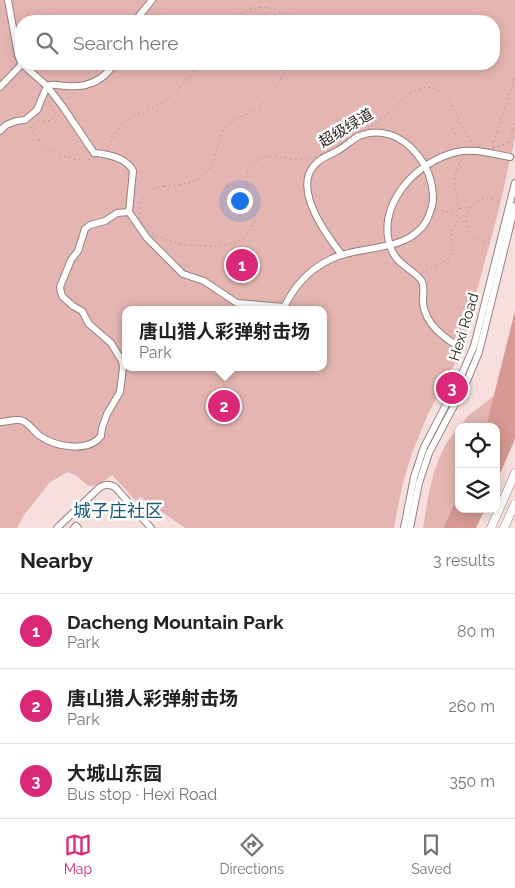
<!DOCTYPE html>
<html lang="en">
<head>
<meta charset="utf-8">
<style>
  body { margin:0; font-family:Raleway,"Noto Sans SC",sans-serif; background:#f6f6f6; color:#222 }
  .controls { position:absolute; right:15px; bottom:15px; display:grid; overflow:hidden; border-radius:10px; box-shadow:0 2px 12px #0003 }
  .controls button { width:45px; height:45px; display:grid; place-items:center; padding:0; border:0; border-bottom:1px solid #e0e0e0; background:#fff; color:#222; font:25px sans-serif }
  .you { position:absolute; left:239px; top:200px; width:18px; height:18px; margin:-12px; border:4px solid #fff; border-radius:50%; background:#1a73e8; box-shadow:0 0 0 8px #1a73e833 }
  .badge { display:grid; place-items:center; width:32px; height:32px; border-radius:50%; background:#db2777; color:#fff; font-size:16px; font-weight:700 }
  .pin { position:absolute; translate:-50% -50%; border:2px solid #fff; box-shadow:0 1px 5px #0006 }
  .popup { position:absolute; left:122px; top:306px; width:205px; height:65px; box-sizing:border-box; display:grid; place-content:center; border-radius:10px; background:#fff; filter:drop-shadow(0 1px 4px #0005); font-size:16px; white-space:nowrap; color:#767676 }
  .popup b { font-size:19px; color:#222 }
  .popup::after { content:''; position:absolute; left:50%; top:100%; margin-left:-10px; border:10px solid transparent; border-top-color:#fff }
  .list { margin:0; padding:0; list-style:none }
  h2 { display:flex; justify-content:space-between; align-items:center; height:65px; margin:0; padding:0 20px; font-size:21px }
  h2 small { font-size:16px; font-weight:400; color:#767676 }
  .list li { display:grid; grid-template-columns:32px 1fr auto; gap:15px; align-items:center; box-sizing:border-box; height:75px; padding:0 20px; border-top:1px solid #e0e0e0 }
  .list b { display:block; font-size:19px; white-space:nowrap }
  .list p { margin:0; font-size:16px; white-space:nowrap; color:#767676 }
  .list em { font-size:16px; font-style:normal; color:#767676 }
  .icon { flex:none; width:28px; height:28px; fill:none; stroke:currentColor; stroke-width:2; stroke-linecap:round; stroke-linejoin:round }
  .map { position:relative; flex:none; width:515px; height:528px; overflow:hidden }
  .search { position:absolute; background:#fff; box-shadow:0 2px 12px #0003; left:15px; right:15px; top:15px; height:55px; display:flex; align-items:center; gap:12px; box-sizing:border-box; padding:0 18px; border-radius:20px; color:#767676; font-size:19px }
  .sheet { height:290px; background:#fff }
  nav { display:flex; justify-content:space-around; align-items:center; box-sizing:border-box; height:70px; border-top:1px solid #e0e0e0; background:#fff; font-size:14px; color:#767676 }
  nav a { display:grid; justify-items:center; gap:2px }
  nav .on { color:#db2777 }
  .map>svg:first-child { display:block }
  .green { fill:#e5b6b1; fill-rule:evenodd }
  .water { fill:#d69993 }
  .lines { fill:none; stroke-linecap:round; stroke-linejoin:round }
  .minor-casing { stroke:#95807e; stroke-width:8 }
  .major-casing { stroke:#95807e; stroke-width:9 }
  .path { stroke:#968685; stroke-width:1; stroke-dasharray:1 4; stroke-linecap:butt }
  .minor { stroke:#fff; stroke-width:6 }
  .major { stroke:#fff; stroke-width:8 }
  .path-bridge { stroke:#968685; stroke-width:1; stroke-dasharray:1 4; stroke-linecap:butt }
  .labels { text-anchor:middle; stroke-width:5; stroke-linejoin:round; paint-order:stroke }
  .street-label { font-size:15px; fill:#2f2726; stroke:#fff }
  .quarter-label { font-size:18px; fill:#1a5978; stroke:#fff }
</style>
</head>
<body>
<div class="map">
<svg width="515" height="528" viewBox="0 0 515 528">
  <rect width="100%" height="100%" fill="#f6dfdd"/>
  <g class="green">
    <path d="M0 0H515V138L499 209 464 339 455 363 428 414 412 453 402 487 394 528H185L140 497 137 502 112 475 99 485 88 486 77 476 68 472 50 482 24 515 17 528H0ZM21 21H494V64H21ZM125 310H323V367H125Z"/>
    <path d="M495 395 486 427H459L468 416Z"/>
    <path d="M459 427V494L443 528H423C429 492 433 455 459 427Z"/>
  </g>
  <g class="water">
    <path d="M515 311V439L496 483V427H486Z"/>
    <path d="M459 494V509H485L476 528H443Z"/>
  </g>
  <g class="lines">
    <g class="minor-casing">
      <g id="minor">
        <path d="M8 0 18 55 21 63"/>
        <path d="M135 21 152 0"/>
        <path d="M22 64 47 86C53 83 59 86 66 86 86 88 103 81 114 64"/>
        <path d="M0 87 22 64"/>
        <path d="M0 131 6 125 16 121 25 120 37 110 47 86 63 107 94 153C107 154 127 158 133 171L129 212 147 238 183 274 204 281 237 303 284 307"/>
        <path d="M283 310C293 287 308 270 331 259 361 244 408 254 427 220 430 213 433 206 433 199 433 182 427 166 416 153 402 136 380 127 359 136 351 140 345 147 337 151 325 157 314 161 309 174 300 199 327 236 342 255"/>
        <path d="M461 348C444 338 425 324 423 303 422 296 426 287 421 280 414 270 398 265 392 251 373 207 416 161 457 152 474 148 492 154 510 157"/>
        <path d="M0 422C7 422 17 418 23 421 30 424 34 432 40 436 56 447 88 453 101 436L102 428 107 414 120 392 123 367 122 361 111 343 89 324 82 311 73 306 63 297 61 293 60 287 71 260 78 251 85 229 90 225 105 221 117 213 129 212"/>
        <path d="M57 528 99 488C105 484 108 484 115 487L151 528"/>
        <path d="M74 528 76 526 78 528"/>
        <path d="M404 528 414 477 424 447 461 376 474 346 515 183"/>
        <path d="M410 528 419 483 429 453 466 383 479 352 515 206"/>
      </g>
    </g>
    <g class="major-casing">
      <g id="major">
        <path d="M491 528 515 473"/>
        <path d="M504 528 515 504"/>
      </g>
    </g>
    <g class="path">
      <path d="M228 21C247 6 273 0 290 21"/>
      <path d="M455 134 452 125 459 121"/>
      <path d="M39 140 32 132 31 126 38 122 52 120 56 115 48 101"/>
      <path d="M509 142 515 149"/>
      <path d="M492 147 515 76"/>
      <path d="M164 186C186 185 209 181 215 156 218 145 220 133 228 124 236 117 246 116 255 110 269 99 281 80 289 64"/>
      <path d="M437 209 455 214"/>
      <path d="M459 209C455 190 451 173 463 157"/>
      <path d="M464 222 455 214 459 209 471 207"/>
      <path d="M490 243C450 237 467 197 489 198 493 199 497 201 501 202"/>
      <path d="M422 273C430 266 442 266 450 257 456 250 451 242 451 233 452 228 456 223 459 219"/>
    </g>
    <use href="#minor" class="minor"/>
    <use href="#major" class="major"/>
    <g class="path-bridge">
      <path d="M39 140C55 156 90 171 107 149 114 139 116 128 127 120 136 114 148 111 158 105 174 96 188 79 199 64"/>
      <path d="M164 186C141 187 131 215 148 230 159 239 177 244 191 245 211 247 238 249 250 230 253 225 256 219 255 213 252 196 237 179 254 163 266 152 280 158 294 159 303 160 312 158 320 155 336 150 368 129 382 119 393 110 404 95 417 90 466 70 450 175 509 142L515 124"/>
    </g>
  </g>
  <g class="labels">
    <g class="street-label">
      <text transform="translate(346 128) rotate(-31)" y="5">超级绿道</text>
      <text transform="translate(464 327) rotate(-73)" y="5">Hexi Road</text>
    </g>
    <g class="quarter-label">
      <text x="118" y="517">城子庄社区</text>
    </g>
  </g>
</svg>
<div class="controls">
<button><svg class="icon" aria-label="locate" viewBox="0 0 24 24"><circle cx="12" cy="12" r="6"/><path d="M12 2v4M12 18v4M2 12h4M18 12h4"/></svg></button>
<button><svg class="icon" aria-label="layers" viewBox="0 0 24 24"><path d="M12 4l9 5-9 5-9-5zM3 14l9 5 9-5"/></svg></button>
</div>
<div class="you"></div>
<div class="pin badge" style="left:242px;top:265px">1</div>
<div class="pin badge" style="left:224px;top:406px">2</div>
<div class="popup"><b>唐山猎人彩弹射击场</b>Park</div>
<div class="pin badge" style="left:452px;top:388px">3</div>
<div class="search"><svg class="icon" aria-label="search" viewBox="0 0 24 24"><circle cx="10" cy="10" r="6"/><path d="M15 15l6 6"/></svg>Search here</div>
</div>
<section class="sheet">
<h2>Nearby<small>3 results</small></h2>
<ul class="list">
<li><span class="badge">1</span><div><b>Dacheng Mountain Park</b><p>Park</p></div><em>80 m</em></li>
<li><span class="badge">2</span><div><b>唐山猎人彩弹射击场</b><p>Park</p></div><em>260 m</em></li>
<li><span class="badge">3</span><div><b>大城山东园</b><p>Bus stop · Hexi Road</p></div><em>350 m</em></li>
</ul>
</section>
<nav>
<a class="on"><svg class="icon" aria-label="map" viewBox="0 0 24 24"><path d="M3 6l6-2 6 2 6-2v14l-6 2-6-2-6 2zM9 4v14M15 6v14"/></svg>Map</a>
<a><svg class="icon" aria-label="directions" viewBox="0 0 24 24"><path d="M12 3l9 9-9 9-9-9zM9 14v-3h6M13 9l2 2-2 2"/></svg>Directions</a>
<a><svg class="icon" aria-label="saved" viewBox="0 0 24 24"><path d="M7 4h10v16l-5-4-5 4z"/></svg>Saved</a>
</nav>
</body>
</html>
